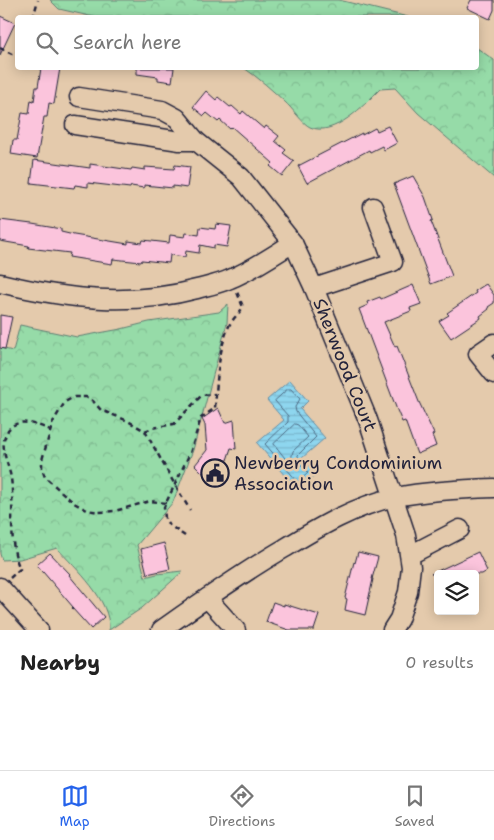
<!DOCTYPE html>
<html lang="en">
<head>
<meta charset="utf-8">
<style>
  body { margin:0; font-family:"Shantell Sans",sans-serif; background:#f2f2f2; color:#222 }
  .controls { position:absolute; right:15px; bottom:15px; display:grid; overflow:hidden; border-radius:5px; box-shadow:0 2px 12px #0003 }
  .controls button { width:45px; height:45px; display:grid; place-items:center; padding:0; border:0; border-bottom:1px solid #e0e0e0; background:#fff; color:#222; font:25px sans-serif }
  .list { margin:0; padding:0; list-style:none }
  h2 { display:flex; justify-content:space-between; align-items:center; height:65px; margin:0; padding:0 20px; font-size:21px }
  h2 small { font-size:16px; font-weight:400; color:#767676 }
  .icon { flex:none; width:28px; height:28px; fill:none; stroke:currentColor; stroke-width:2; stroke-linecap:round; stroke-linejoin:round }
  .map { position:relative; flex:none; width:494px; height:630px; overflow:hidden }
  .search { position:absolute; background:#fff; box-shadow:0 2px 12px #0003; left:15px; right:15px; top:15px; height:55px; display:flex; align-items:center; gap:12px; box-sizing:border-box; padding:0 18px; border-radius:5px; color:#767676; font-size:19px }
  .sheet { height:140px; background:#fff }
  nav { display:flex; justify-content:space-around; align-items:center; box-sizing:border-box; height:70px; border-top:1px solid #e0e0e0; background:#fff; font-size:14px; color:#767676 }
  nav a { display:grid; justify-items:center; gap:2px }
  nav .on { color:#2563eb }
  .map>svg:first-child { display:block }
  .forest { fill:url(#forest-crowns); stroke:#5c7e72 }
  .water { fill:url(#water-rules); stroke:#638ea7 }
  .lines { fill:none; stroke-linecap:round; stroke-linejoin:round }
  .shore { stroke:#4d6a83; stroke-width:1 }
  .building { fill:#fbc4dc; stroke:#22223b }
  .minor-casing { stroke:#22223b; stroke-width:21 }
  .path { stroke:#22223b; stroke-width:2.5; stroke-dasharray:5 4; stroke-linecap:butt }
  .minor { stroke:#e4caac; stroke-width:18 }
  .labels { text-anchor:middle; stroke-width:5; stroke-linejoin:round; paint-order:stroke }
  .street-label { font-size:18px; fill:#22223b; stroke:#e4caac }
  .poi-label { font-size:18px; fill:#22223b; stroke:#e4caac; text-anchor:start }
</style>
</head>
<body>
<div class="map">
<svg width="494" height="630" viewBox="0 0 494 630">
  <defs>
    <pattern id="forest-crowns" width="20" height="18" patternUnits="userSpaceOnUse" patternTransform="scale(1.25)"><rect width="20" height="18" fill="#96dba8"/><path d="M2 6a3 3 0 1 1 6 0M12 15a3 3 0 1 1 6 0" fill="none" stroke="#81bc92"/></pattern>
    <pattern id="water-rules" width="6" height="5" patternUnits="userSpaceOnUse" patternTransform="scale(1.25)"><rect width="6" height="5" fill="#8ed6ef"/><path d="M0 2.5h6" fill="none" stroke="#7ab7ce"/></pattern>
  </defs>
  <rect width="100%" height="100%" fill="#e4caac"/>
  <filter id="ink" filterUnits="userSpaceOnUse"><feTurbulence type="fractalNoise" baseFrequency=".02" numOctaves="2"/><feDisplacementMap in="SourceGraphic" scale="10" xChannelSelector="R" yChannelSelector="G"/><feConvolveMatrix kernelMatrix="1 2 1 2 8 2 1 2 1" color-interpolation-filters="sRGB"/></filter>
  <g filter="url(#ink)">
    <g class="forest">
      <path d="M50 0H339L408 17H94L59 9Z"/>
      <path d="M477 48 494 60V178L418 113 395 88 380 89C365 104 334 138 310 127 303 124 292 108 285 102 272 90 259 78 244 68H476Z"/>
      <path d="M228 304 227 323 193 450 173 502 137 545 145 577 157 574 182 571V572L142 608 109 630C111 600 76 569 57 548L20 559 2 560 0 554V348L13 351 20 325 77 337 121 329 149 322 219 312Z"/>
    </g>
    <path class="water" d="M290 380 308 401 300 409 325 438 302 458 316 474 297 490 257 443 284 420 267 400Z"/>
    <g class="lines">
      <g class="shore">
        <path d="M288 389H291L300 399 295 407 296 412 316 437 298 455V461L308 473 298 482 265 444 288 422V416L275 401Z"/>
        <path d="M295 424 298 425 308 437 293 451 291 460 288 462 274 444Z"/>
      </g>
    </g>
    <g class="building">
      <path d="M471 0H494V10L490 19 467 8Z"/>
      <path d="M0 16 15 23 0 55Z"/>
      <path d="M41 68H60L54 104 49 103 47 117H44L37 158 11 154 13 140H17L22 113 29 114 31 100 34 101 36 87H38Z"/>
      <path d="M137 68H174L172 82 158 80V77L137 74Z"/>
      <path d="M206 91 216 100 218 97 230 107 232 106 241 114 243 111 264 129 266 126 279 136 275 141 286 150 283 153 294 161 282 176 270 166 273 163 232 127 230 129 220 120 218 122 207 113 204 116 193 107Z"/>
      <path d="M388 126 397 143 384 150 382 146 370 152 369 150 307 183 298 166 362 133V135L375 128 377 131Z"/>
      <path d="M34 160 90 168V164L131 170 132 168 145 170V167L174 169 175 165 190 167 187 188 173 186V188L144 185V188L131 186 130 188 88 183V187L75 185 74 188 31 183Z"/>
      <path d="M413 176 425 197 433 220 431 221 452 276 431 284 394 184Z"/>
      <path d="M0 220 32 224 61 229V232L74 235 128 244V241L142 243 143 240 169 243 170 235 185 237 186 233 199 235 200 227 215 229 216 224 231 226 227 247 214 245V248L200 245 199 253 186 251 185 257 170 255 169 263 142 260 141 262 113 259 112 264 69 257 70 253 28 248 29 246 0 241Z"/>
      <path d="M486 284 494 295V303L488 307 489 309 480 316 481 318 451 338 439 321 449 315 447 313 476 293 475 291Z"/>
      <path d="M413 285 421 304 410 308 411 311 384 322 395 347 397 346 419 402 434 434 432 435 436 446 417 454 405 421 402 422 397 410 359 309 368 305 367 302 380 297 381 299Z"/>
      <path d="M0 315 12 317 5 349 0 348Z"/>
      <path d="M218 408 225 423 234 420 236 449 231 448 225 466 213 483 195 465 207 450 205 425 202 419Z"/>
      <path d="M164 543 170 569 147 574 141 549Z"/>
      <path d="M358 552 378 557 372 579H373L365 615 345 610 347 599 345 598 354 562 355 563Z"/>
      <path d="M478 552 487 571 482 574H431Z"/>
      <path d="M50 553 70 574 69 575 104 617 91 629 72 608 73 607 37 565Z"/>
      <path d="M273 602 284 606V604L319 615 314 630H289L266 622Z"/>
    </g>
    <g class="lines">
      <g class="minor-casing">
        <g id="minor">
          <path d="M79 97 162 110 177 118 196 141 241 177 293 243 314 288 368 420 406 535 411 567 408 592 399 619 392 630"/>
          <path d="M75 125 180 141H196"/>
          <path d="M0 283C67 299 129 307 197 289 208 286 219 284 230 279 252 270 272 256 293 243"/>
          <path d="M314 288 393 262 373 207"/>
          <path d="M494 343 478 354 494 374"/>
          <path d="M410 555 460 529"/>
          <path d="M0 587 39 630"/>
          <path d="M207 598 236 630"/>
          <path d="M161 630C201 602 242 573 285 548 319 527 355 506 395 497 428 491 461 489 494 488"/>
        </g>
      </g>
      <g class="path">
        <path d="M33 18 38 0"/>
        <path d="M0 48 12 54 15 53 18 51"/>
        <path d="M145 431 152 428 174 424 202 395 215 394"/>
        <path d="M166 503 150 501 115 511 99 512 87 510 74 503 45 477 42 469V460L53 422 65 402 74 397H86L93 401 101 410 128 421 145 431 175 485 190 510"/>
        <path d="M185 536 169 525 165 519 164 507 190 453 201 418 215 408C217 381 218 351 229 326 233 318 239 314 243 307L237 292"/>
        <path d="M10 578 20 569C7 540 15 509 11 478 9 466 2 453 4 441 4 438 7 433 8 430 19 416 37 425 51 430"/>
      </g>
      <use href="#minor" class="minor"/>
    </g>
  </g>
  <defs>
    <g id="civic-ring" transform="scale(1.4375)"><circle r="9.5" fill="#e4caac" stroke="#22223b" stroke-width="1.5"/><path d="M-.6-6.5H3V-4.5H.6V-3L4-1V1h2V6H-6V1h2V-1L-.6-3ZM-1.2 2.5V6h2.4V2.5Z" fill="#22223b"/></g>
  </defs>
  <g fill-rule="evenodd">
    <use href="#civic-ring" x="215" y="473"/>
  </g>
  <g class="labels">
    <g class="street-label">
      <text transform="translate(345 365) rotate(68)" y="6">Sherwood Court</text>
    </g>
    <g class="poi-label">
      <text x="234" y="469">Newberry Condominium<tspan x="234" dy="21">Association</tspan></text>
    </g>
  </g>
</svg>
<div class="controls">
<button><svg class="icon" aria-label="layers" viewBox="0 0 24 24"><path d="M12 4l9 5-9 5-9-5zM3 14l9 5 9-5"/></svg></button>
</div>
<div class="search"><svg class="icon" aria-label="search" viewBox="0 0 24 24"><circle cx="10" cy="10" r="6"/><path d="M15 15l6 6"/></svg>Search here</div>
</div>
<section class="sheet">
<h2>Nearby<small>0 results</small></h2>
<ul class="list">
</ul>
</section>
<nav>
<a class="on"><svg class="icon" aria-label="map" viewBox="0 0 24 24"><path d="M3 6l6-2 6 2 6-2v14l-6 2-6-2-6 2zM9 4v14M15 6v14"/></svg>Map</a>
<a><svg class="icon" aria-label="directions" viewBox="0 0 24 24"><path d="M12 3l9 9-9 9-9-9zM9 14v-3h6M13 9l2 2-2 2"/></svg>Directions</a>
<a><svg class="icon" aria-label="saved" viewBox="0 0 24 24"><path d="M7 4h10v16l-5-4-5 4z"/></svg>Saved</a>
</nav>
</body>
</html>
